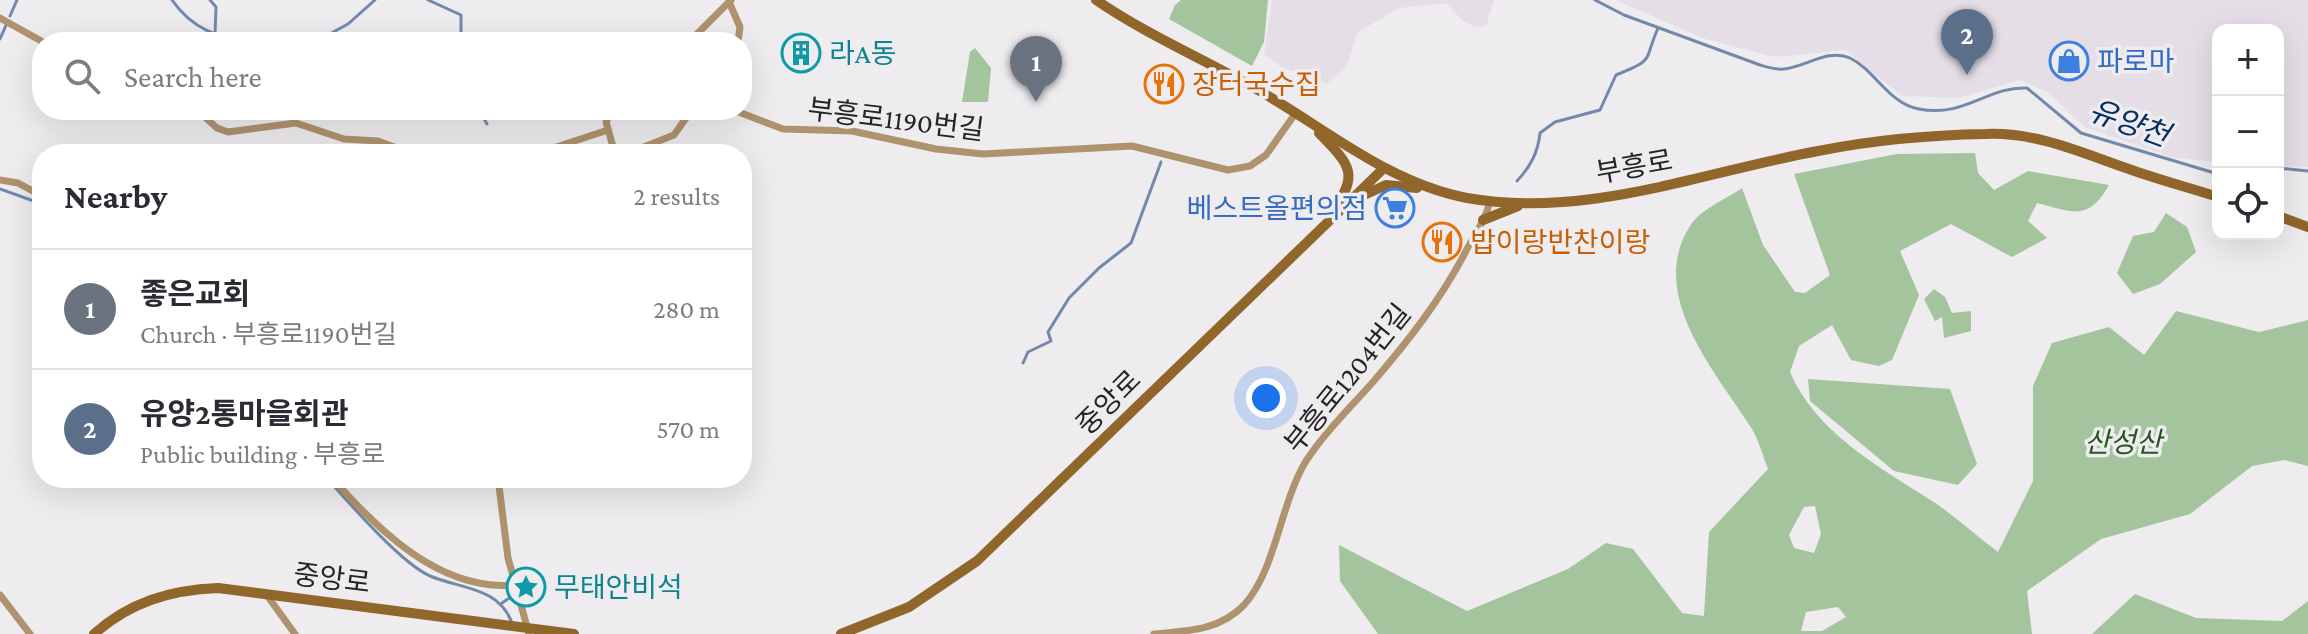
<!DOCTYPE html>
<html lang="en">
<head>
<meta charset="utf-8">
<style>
  body { margin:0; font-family:"Crimson Pro","Noto Sans KR",serif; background:#f7f7f7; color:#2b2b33 }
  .controls { position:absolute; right:24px; top:24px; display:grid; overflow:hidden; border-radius:16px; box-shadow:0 8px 32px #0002 }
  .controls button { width:72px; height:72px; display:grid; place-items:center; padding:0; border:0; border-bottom:2px solid #e1e1e2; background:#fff; color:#2b2b33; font:40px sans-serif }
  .you { position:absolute; left:1266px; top:398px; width:28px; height:28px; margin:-20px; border:6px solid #fff; border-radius:50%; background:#1a73e8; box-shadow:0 0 0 12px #1a73e833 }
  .badge { display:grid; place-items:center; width:52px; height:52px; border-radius:50%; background:#24649a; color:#fff; font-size:26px; font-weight:700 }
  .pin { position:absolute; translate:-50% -66px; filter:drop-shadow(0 2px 4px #0008) }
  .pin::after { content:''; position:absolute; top:42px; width:28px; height:24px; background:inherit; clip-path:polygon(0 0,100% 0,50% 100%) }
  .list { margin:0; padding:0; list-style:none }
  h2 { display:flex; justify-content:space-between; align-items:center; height:104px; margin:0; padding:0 32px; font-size:34px }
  h2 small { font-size:26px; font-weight:400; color:#7c7c81 }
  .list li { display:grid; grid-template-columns:52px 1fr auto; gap:24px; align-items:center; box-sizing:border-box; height:120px; padding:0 32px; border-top:2px solid #e1e1e2 }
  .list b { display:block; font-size:30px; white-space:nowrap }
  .list p { margin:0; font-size:26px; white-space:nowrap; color:#7c7c81 }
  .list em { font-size:26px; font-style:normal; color:#7c7c81 }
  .icon { flex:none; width:44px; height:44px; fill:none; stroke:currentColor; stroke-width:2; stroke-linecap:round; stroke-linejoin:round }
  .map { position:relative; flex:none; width:2308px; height:634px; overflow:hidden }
  .search { position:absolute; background:#fff; box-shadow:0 8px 32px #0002; left:32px; top:32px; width:720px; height:88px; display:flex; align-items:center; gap:20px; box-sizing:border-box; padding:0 28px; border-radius:32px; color:#7c7c81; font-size:30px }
  .panel { position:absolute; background:#fff; box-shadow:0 8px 32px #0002; left:32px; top:144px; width:720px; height:344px; border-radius:32px }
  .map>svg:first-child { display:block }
  .built { fill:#e5dee7 }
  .green { fill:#a3c49d; fill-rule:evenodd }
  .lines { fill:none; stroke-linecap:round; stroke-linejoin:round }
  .stream { stroke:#7389aa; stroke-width:3 }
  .street { stroke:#af936e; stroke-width:7 }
  .secondary { stroke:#90662b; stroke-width:10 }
  .labels { text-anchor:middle; stroke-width:7; stroke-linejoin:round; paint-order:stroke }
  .culture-label { font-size:28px; fill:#0d838f; stroke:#eeecef; text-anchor:start }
  .shop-label { font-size:28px; fill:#366cbe; stroke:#eeecef; text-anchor:start }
  .food-label { font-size:28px; fill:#c56008; stroke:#eeecef; text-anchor:start }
  .street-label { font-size:28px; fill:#252426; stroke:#eeecef }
  .park-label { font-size:28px; font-style:italic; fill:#24571c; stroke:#eeecef }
  .water-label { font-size:30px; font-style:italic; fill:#062f66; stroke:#eeecef }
</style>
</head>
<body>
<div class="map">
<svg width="2308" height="634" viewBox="0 0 2308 634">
  <rect width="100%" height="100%" fill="#eeecef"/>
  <g class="built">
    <path d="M1272 0H1494L1486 26 1476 27 1463 21 1446 3 1399 8 1357 33 1347 66 1327 84 1281 67 1264 54Z"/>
    <path d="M1616 0H2308V167L2278 166V30H2218V162L2174 158 2085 127 2047 92 2020 80 1958 98 1902 96 1845 50 1775 57 1702 38Z"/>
  </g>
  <g class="green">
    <path d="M1181 0H1268L1264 42 1252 66 1169 19 1175 5Z"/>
    <path d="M975 48 991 68 988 102H962L970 52Z"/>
    <path d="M1975 153 1978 173 1994 190 2028 171 2109 185C2088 222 2073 212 2037 203L2028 221 2047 238 2012 257 1951 224 1900 251 1919 295 1892 360 1879 366 1851 360 1832 325 1799 346 1790 372C1815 431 1877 466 1929 499 1953 514 1975 535 1998 552L2033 481V386L2052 343 2109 327 2144 355 2176 311 2259 332 2308 320V466L2284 460 2252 466 2190 514 2101 539 2027 591 2032 634H1378L1340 581 1339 545 1467 611 1568 569 1606 543 1633 549 1682 613 1704 616 1709 532 1768 469C1763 456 1759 441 1752 429 1716 372 1644 293 1692 223 1702 209 1728 198 1742 188L1763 245 1795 292 1805 293 1830 275 1794 174 1897 154ZM1815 506 1821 534 1814 553 1794 548 1789 535 1804 507ZM1838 607 1846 617 1822 631H1801L1806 612Z"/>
    <path d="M2166 213 2187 227 2196 252 2160 284 2133 294 2117 273 2133 236 2154 232Z"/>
    <path d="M1934 289 1945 297 1952 313 1971 311V331L1944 338 1942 317 1935 321 1924 299Z"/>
    <path d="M1808 379 1950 389 1977 464 1958 485 1894 471 1810 401Z"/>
    <path d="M2135 594 2196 618 2282 621 2308 601V634H2092Z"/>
  </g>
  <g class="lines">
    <g class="stream">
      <path d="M172 0C192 29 218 38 252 42"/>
      <path d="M210 0 216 7 215 34"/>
      <path d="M428 0 461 15V42"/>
      <path d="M1595 0 1624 15 1760 65C1767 67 1776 70 1784 69 1805 67 1829 48 1850 58 1875 70 1889 104 1919 109 1965 118 1988 86 2027 88L2081 133 2218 174"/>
      <path d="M10 16 17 0"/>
      <path d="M0 39 7 23"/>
      <path d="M315 42 348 24 375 0"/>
      <path d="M479 110 487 124"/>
      <path d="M2278 168 2308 171"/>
      <path d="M1517 181C1530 167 1538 153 1540 133L1555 122 1600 110 1616 75C1656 59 1643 62 1658 28"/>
      <path d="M0 189 42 204"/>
      <path d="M1023 363 1028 352 1051 341 1048 332 1069 298 1099 268 1131 243 1161 162"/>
      <path d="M327 478C349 503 401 563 430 576 461 589 499 587 512 623"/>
      <path d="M502 603 521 590"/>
    </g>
    <g class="street">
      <path d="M729 2 740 27 738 42"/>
      <path d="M0 18 43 42"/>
      <path d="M689 42 731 0"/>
      <path d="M197 110 217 128 228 132 296 123 344 139 378 141 402 150 535 154 608 130"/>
      <path d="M612 110 606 122 615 154"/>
      <path d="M691 111H736L783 129 852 131 936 149 983 154 1132 146 1228 170 1250 166 1266 155 1295 114"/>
      <path d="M626 154 674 135 691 111"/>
      <path d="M0 180 18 183 42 196"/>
      <path d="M332 478C377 529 439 591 513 585"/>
      <path d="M498 478 508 558 529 634"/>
      <path d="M266 594 295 634"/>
      <path d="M0 595 30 634"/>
      <path d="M1154 634C1187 631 1219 631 1244 605 1276 570 1280 504 1306 461 1325 432 1350 408 1373 382 1409 340 1442 298 1467 249 1476 232 1487 218 1490 200"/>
    </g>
    <g class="secondary">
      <path d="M1096 0C1144 33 1197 56 1249 85 1321 124 1384 182 1467 198 1586 219 1703 172 1818 151 1873 140 1930 135 1986 134 2036 132 2080 152 2126 168 2156 179 2187 187 2218 197"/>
      <path d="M1319 133C1348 163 1362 174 1331 212"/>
      <path d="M1364 195 1386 185 1417 188"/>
      <path d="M2278 216 2308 227"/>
      <path d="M1483 220 1518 206"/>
      <path d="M94 634C130 602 170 590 218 588L574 634"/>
      <path d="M841 634 909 607 977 561 1384 168"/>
    </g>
  </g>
  <defs>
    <g id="building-ring" transform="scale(2)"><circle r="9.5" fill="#eeecef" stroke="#0f9aa8" stroke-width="1.5"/><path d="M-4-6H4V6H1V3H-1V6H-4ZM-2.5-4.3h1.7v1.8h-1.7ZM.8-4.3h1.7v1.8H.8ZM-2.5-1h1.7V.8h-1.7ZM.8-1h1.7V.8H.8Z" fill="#0f9aa8"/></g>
    <g id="shop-ring" transform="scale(2)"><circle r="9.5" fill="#eeecef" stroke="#3f7fe0" stroke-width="1.5"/><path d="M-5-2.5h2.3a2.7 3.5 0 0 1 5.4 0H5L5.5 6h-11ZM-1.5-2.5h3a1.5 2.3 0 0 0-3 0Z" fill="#3f7fe0"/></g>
    <g id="restaurant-ring" transform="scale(2)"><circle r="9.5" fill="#eeecef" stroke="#e8710a" stroke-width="1.5"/><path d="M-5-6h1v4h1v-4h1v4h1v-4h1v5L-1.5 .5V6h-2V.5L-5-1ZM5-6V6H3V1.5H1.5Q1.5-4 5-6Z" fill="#e8710a"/></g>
    <g id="supermarket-ring" transform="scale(2)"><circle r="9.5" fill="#eeecef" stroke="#3f7fe0" stroke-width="1.5"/><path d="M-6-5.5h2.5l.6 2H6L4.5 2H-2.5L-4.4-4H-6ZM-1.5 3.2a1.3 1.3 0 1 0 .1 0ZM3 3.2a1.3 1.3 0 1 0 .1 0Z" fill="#3f7fe0"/></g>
    <g id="sight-ring" transform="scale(2)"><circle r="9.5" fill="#eeecef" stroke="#0f9aa8" stroke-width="1.5"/><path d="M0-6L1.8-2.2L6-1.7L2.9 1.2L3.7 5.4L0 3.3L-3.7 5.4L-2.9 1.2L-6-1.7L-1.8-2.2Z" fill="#0f9aa8"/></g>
  </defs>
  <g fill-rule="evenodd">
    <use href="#building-ring" x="801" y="53"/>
    <use href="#shop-ring" x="2069" y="61"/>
    <use href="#restaurant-ring" x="1164" y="84"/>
    <use href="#supermarket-ring" x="1395" y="208"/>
    <use href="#restaurant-ring" x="1442" y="242"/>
    <use href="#sight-ring" x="526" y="587"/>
  </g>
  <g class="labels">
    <g class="culture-label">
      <text x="829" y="63">라A동</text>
      <text x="554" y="597">무태안비석</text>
    </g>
    <g class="shop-label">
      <text x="2097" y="71">파로마</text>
      <text x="1367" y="218" text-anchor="end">베스트올편의점</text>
    </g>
    <g class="food-label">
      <text x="1192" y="94">장터국수집</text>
      <text x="1470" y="252">밥이랑반찬이랑</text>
    </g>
    <g class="street-label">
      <text transform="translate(896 119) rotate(7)" y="10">부흥로1190번길</text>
      <text transform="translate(1634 166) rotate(-10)" y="10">부흥로</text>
      <text transform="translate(1347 378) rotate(-51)" y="10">부흥로1204번길</text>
      <text transform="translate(1108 402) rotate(-45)" y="10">중앙로</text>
      <text transform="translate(332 578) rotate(7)" y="10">중앙로</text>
    </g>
    <g class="park-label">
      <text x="2123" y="452">산성산</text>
    </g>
    <g class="water-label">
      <text transform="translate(2129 123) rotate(20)" y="10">유양천</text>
    </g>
  </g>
</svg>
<div class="controls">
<button>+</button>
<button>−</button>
<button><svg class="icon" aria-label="locate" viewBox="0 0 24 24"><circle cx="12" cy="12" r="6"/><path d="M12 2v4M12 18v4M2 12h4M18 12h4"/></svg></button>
</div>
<div class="you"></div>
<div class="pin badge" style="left:1036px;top:102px;background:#6b7280">1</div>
<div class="pin badge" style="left:1967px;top:75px;background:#5c6f8a">2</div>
<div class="search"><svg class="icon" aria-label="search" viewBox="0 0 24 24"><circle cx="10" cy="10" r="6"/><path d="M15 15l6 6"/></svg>Search here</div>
<section class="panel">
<h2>Nearby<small>2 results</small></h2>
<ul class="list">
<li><span class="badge" style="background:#6b7280">1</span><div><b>좋은교회</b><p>Church · 부흥로1190번길</p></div><em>280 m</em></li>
<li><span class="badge" style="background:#5c6f8a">2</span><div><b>유양2통마을회관</b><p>Public building · 부흥로</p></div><em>570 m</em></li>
</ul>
</section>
</div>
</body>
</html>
